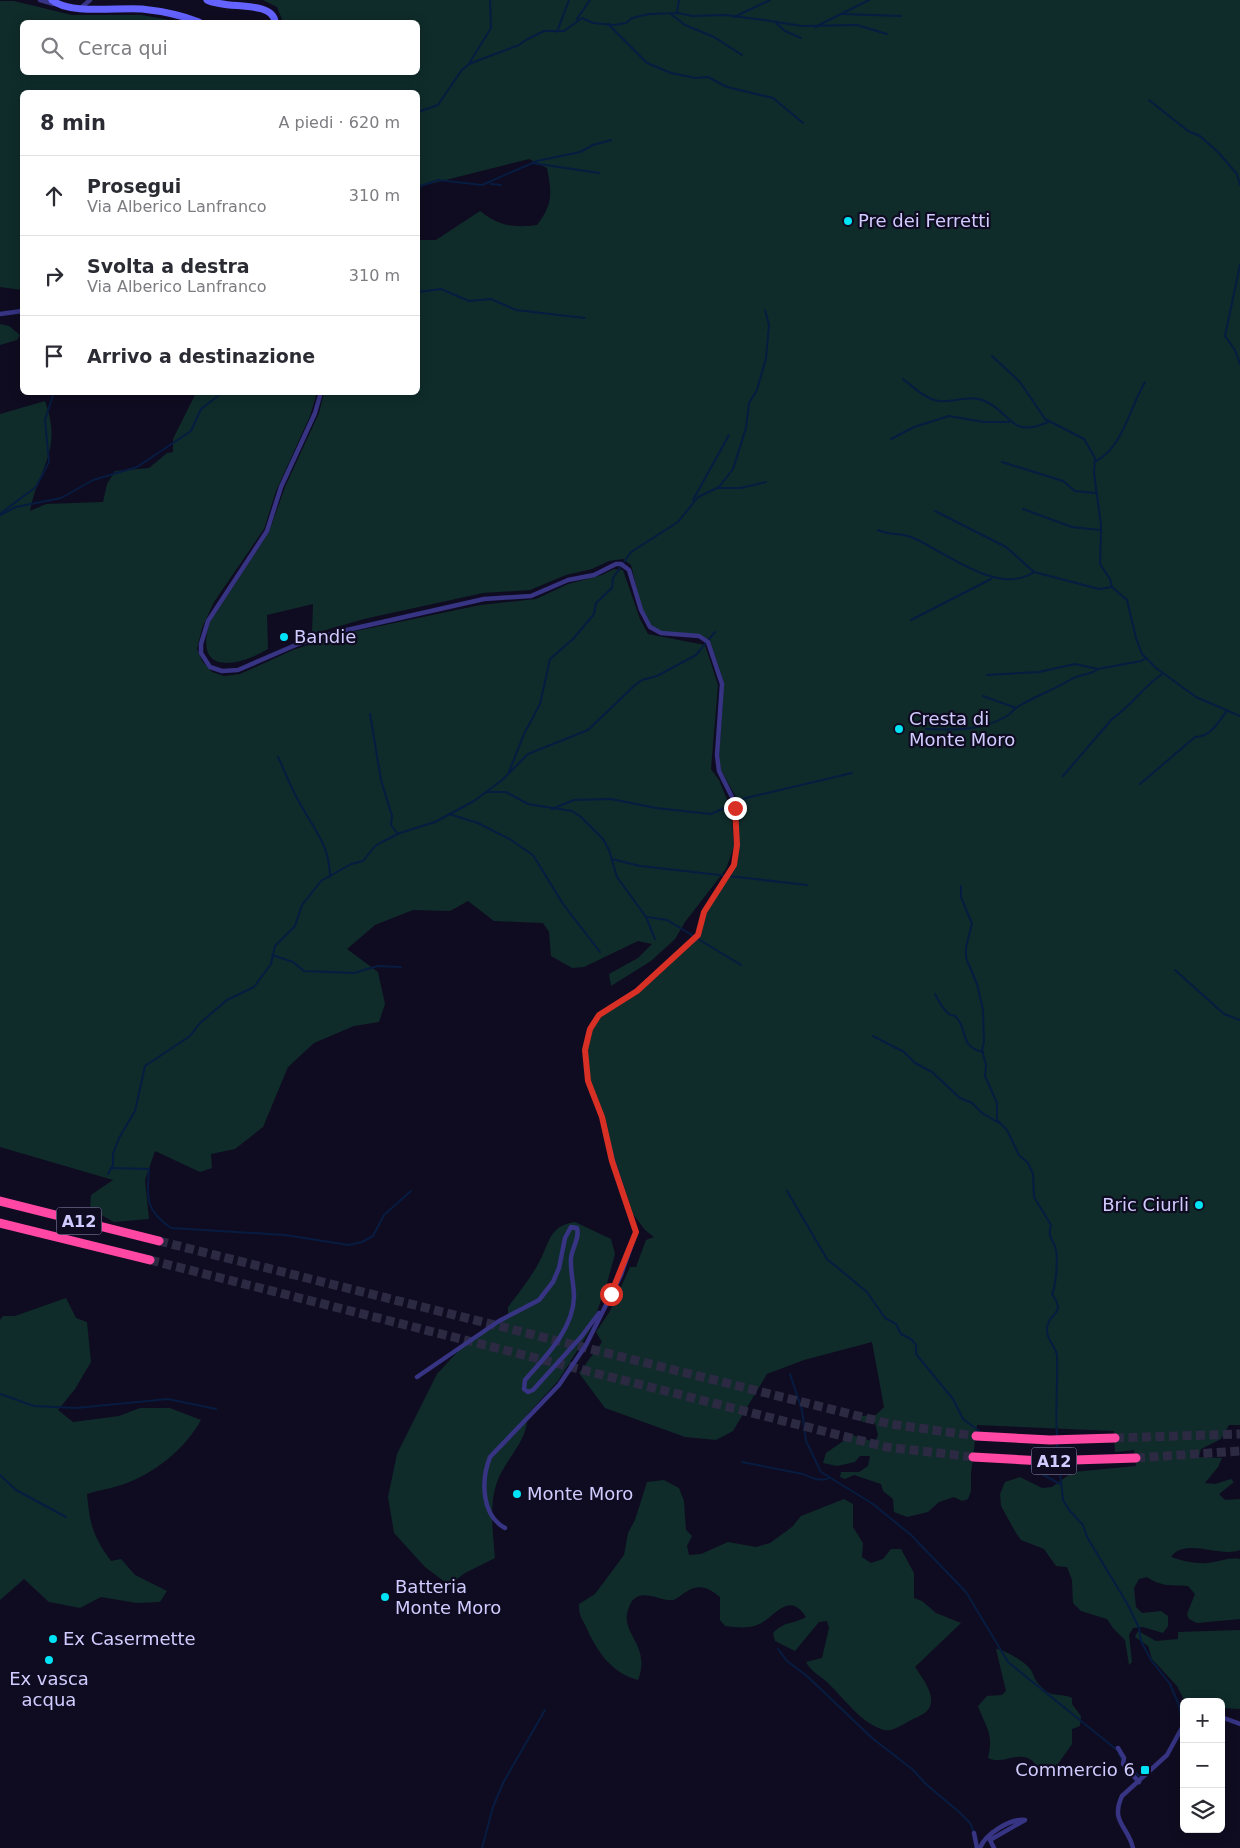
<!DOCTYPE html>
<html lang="it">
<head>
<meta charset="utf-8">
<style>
  body { margin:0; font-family:"DejaVu Sans",sans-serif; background:#f7f7f7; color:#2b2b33 }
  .controls { position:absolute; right:15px; bottom:15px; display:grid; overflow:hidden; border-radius:8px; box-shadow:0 2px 12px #0003 }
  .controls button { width:45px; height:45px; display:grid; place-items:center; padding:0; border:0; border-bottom:1px solid #e1e1e2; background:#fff; color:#2b2b33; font:25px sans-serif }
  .stop { position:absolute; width:15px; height:15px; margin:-11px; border:4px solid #d93025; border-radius:50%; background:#fff }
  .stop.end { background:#d93025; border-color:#fff; box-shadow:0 1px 5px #0008 }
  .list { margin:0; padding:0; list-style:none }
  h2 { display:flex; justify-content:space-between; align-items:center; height:65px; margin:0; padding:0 20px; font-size:21px }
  h2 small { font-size:16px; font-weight:400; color:#7c7c81 }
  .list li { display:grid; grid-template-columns:32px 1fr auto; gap:15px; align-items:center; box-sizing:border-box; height:80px; padding:0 20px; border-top:1px solid #e1e1e2 }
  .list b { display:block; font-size:19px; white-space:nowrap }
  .list p { margin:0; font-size:16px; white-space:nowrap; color:#7c7c81 }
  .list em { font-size:16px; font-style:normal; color:#7c7c81 }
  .icon { flex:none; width:28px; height:28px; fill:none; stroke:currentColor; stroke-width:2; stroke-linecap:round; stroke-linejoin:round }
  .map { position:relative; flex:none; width:1240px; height:1848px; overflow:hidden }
  .search { position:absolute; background:#fff; box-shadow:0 2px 12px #0003; left:20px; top:20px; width:400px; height:55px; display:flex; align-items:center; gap:12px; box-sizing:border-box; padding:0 18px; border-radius:8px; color:#7c7c81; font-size:19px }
  .panel { position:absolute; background:#fff; box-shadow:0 2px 12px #0003; left:20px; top:90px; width:400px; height:305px; border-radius:8px }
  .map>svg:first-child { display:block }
  .green { fill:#0f2c2a }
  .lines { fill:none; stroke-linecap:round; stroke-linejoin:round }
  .stream { stroke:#071c40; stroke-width:2 }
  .motorway-tunnel { stroke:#2c2942; stroke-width:9; stroke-dasharray:9 4.5; stroke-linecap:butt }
  .minor { stroke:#363483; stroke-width:4.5 }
  .secondary { stroke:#6463ff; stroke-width:7 }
  .motorway { stroke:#ff47a3; stroke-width:9 }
  .route { stroke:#d93025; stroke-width:6 }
  .poi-dot { fill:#00e3f7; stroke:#0f0c21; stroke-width:2 }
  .labels { text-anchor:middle; stroke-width:4.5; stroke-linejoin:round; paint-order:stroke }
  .shield { fill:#0f0c21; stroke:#9792bc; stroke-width:1 }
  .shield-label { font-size:16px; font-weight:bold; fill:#d1ccff }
  .poi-label { font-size:18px; fill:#d1ccff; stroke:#0f0c21; text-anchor:start }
</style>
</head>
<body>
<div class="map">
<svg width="1240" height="1848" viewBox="0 0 1240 1848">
  <rect width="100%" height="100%" fill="#0f0c21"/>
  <g class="green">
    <path d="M263 0H1240V1425H1229L1221 1439 1201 1449 1199 1457 1222 1458 1218 1467 1205 1483 1215 1484 1231 1479 1234 1482 1219 1494 1225 1500 1240 1499V1550C1220 1558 1185 1537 1171 1557 1183 1561 1195 1564 1207 1563 1219 1562 1228 1557 1240 1559V1619L1197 1623 1189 1619 1187 1614 1195 1594 1188 1586C1171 1585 1162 1587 1147 1577L1139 1579 1134 1588 1136 1607 1142 1613 1161 1611 1168 1616V1626L1163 1633 1143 1627 1133 1628 1129 1635 1132 1662 1129 1665 1125 1640 1113 1628 1107 1619 1081 1611 1073 1603 1072 1580 1067 1567 1056 1566 1044 1549 1021 1540 1016 1533 1001 1506 1000 1494 1005 1482 1020 1477 1042 1488 1052 1487 1073 1472 1136 1466 1134 1450 1115 1452 1114 1431 977 1425 971 1473V1491L968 1499 962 1501 954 1497 939 1502 928 1512 907 1517 894 1512 893 1499 883 1491 881 1484 854 1475 845 1479 840 1477 841 1472H859L868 1466 870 1456H860L855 1462 837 1466 823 1463 826 1453 852 1435 875 1442 878 1435 875 1423 862 1422 860 1416 876 1415 884 1407 872 1342 804 1360 767 1374 733 1431 716 1440 685 1437 605 1408 579 1373 602 1342 596 1332 610 1311 630 1267H636L646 1240 654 1237 645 1230 633 1214 589 1081 587 1050 592 1029 600 1016 638 992 699 936 706 912 736 865 739 845 738 801 721 770 719 755 724 684 710 641 700 635 662 632 651 626 642 610 631 565 623 559 609 561 592 569 566 575 530 590 483 593 364 619 312 634 313 604 267 615 268 649C236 668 193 675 210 622L269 532 285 487 319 413 324 393 418 392V240H436L480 211C499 226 513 228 537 225 553 204 552 194 547 168L529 159 418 187V92H22V290L0 287V1H14L72 15H142L180 22H22V72H418V22H283L277 7Z"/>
    <path d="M0 324 9 326 20 335 17 340 0 345Z"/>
    <path d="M196 393H317L310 416 276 491 264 529 214 602 202 628 197 649 202 661 212 672 224 676 240 674 293 650 337 635 480 605 536 599 568 584 602 575 614 569 623 570 640 619 648 634 705 645 718 685 711 769 719 780 731 809 734 846 726 869 685 922 675 939 651 961 611 986 609 974 638 958 652 944 638 941 584 967 572 968 551 956 549 932 543 923 494 921 468 901 450 911 413 910 375 925 347 949 378 972 385 1004 379 1022 354 1026 314 1043 288 1067 263 1127 235 1149 211 1154 212 1168 200 1172 155 1151 145 1180 149 1219 114 1222 90 1209 91 1195 113 1180 0 1147V414L45 401C63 451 39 466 30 511L46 504 103 502 107 484 115 471 149 468 167 453 173 452V439Z"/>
    <path d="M575 1222 611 1239 615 1254 606 1287 590 1330 558 1381 527 1415C529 1439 509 1455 499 1477 488 1502 493 1531 495 1558L465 1573 449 1585 425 1567 394 1533 388 1497 397 1454 437 1374 462 1347 508 1315V1307C518 1294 529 1280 537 1266 550 1245 547 1226 575 1222Z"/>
    <path d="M66 1298 76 1318 87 1322 91 1362 75 1389 58 1410 73 1422 119 1416 140 1408H170L201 1420C185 1449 153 1475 121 1485 110 1489 98 1490 87 1494 90 1524 92 1535 111 1561L121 1559 135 1575 167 1591 160 1602 137 1603 101 1597 80 1608 49 1602 24 1579 0 1600V1320L3 1316H15Z"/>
    <path d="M664 1480 679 1488 684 1501 686 1530 692 1536 687 1546 689 1555 701 1554 728 1542 756 1547 770 1543 792 1527 801 1516 844 1499 853 1504V1527L863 1543 862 1557 871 1563 883 1559 891 1549H901L914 1573V1598L922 1601 936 1613 961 1623 915 1667C922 1678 940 1699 926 1712 921 1716 912 1719 906 1723 898 1727 890 1733 881 1729 859 1721 844 1698 828 1683 821 1676 811 1672 806 1662L822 1658 829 1628 827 1621 819 1622 795 1651 775 1641 773 1633C786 1620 792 1625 806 1617 788 1589 774 1619 757 1625 746 1629 736 1627 725 1626L720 1620V1597C709 1588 699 1583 686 1592 681 1594 678 1599 673 1600 661 1602 637 1584 629 1607 618 1634 652 1644 638 1680 612 1673 598 1653 587 1629 582 1617 579 1618 579 1604L595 1594 624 1555 628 1533 635 1520 647 1482Z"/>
    <path d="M1240 1630V1709L1221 1708V1702H1185L1177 1686 1152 1659 1148 1646 1135 1637 1138 1631 1156 1641 1178 1639V1632Z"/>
    <path d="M996 1649C1004 1649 1029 1664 1032 1672 1036 1682 1037 1683 1046 1691 1053 1697 1063 1693 1072 1698V1704L1081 1716 1080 1726 1072 1729V1744L1053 1771C1036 1775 1038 1758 1023 1757 1011 1755 1002 1764 988 1758 994 1733 986 1728 978 1706L987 1696 1002 1695 1006 1691Z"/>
  </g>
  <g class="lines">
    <g class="stream">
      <path d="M677 12 679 0"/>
      <path d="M671 14 685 25 714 37 742 55"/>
      <path d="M843 14 901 16"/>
      <path d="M734 17 770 0"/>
      <path d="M577 19 590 0"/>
      <path d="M776 23 785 31 801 38"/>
      <path d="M608 24 647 63 671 73 695 78 708 77 727 87 773 98 803 123"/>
      <path d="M815 27 869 0"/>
      <path d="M557 32 569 0"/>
      <path d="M470 62 491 28 490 0"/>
      <path d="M1149 100 1188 131 1200 136 1218 152 1237 174 1240 185"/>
      <path d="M418 112 438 105 461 71 469 64 519 45 526 40 544 31H564L582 18 593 23 614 25 626 23 632 18 649 14 679 13 692 16 725 15 764 20 802 26 857 25 887 34"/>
      <path d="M532 163 599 173"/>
      <path d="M491 184 501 185"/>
      <path d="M418 187 438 180 482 185 537 161 580 152 593 145 611 140"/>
      <path d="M1240 265 1225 336 1235 350 1240 364"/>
      <path d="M418 292 441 289 469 301 491 299 516 310 585 318"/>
      <path d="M992 356 1020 382 1045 419 1084 439 1095 458 1094 473 1101 525 1100 564 1110 579 1112 587 1127 600 1136 638 1142 654 1156 668 1196 697 1240 716"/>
      <path d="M903 379C913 387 927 400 939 401 954 403 967 395 982 400 1011 410 1009 440 1048 422"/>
      <path d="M891 439 914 427 949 416 984 422H1009"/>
      <path d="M1096 461C1123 447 1130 407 1145 382"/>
      <path d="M1002 462 1063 481 1075 491 1096 493"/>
      <path d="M719 488H741L766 482"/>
      <path d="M693 500 729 435"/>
      <path d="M1023 509 1072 527 1100 530"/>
      <path d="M935 511 1006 547 1034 572 1099 589 1112 587"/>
      <path d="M1 513 36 487 49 462 45 420 54 392"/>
      <path d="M0 515 16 507 61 498 93 480 137 467 191 431 201 409 223 392"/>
      <path d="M878 530C888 535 900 533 911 537 945 551 998 597 1034 572"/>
      <path d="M911 620 991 579"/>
      <path d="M987 675 1039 672 1075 664 1098 669 1141 661 1146 658"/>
      <path d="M983 696 1016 708"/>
      <path d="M370 714 381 780 392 816 391 825 398 834"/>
      <path d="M926 729C954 730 982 731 1007 716 1012 713 1014 708 1019 706 1036 696 1053 690 1070 680 1078 674 1089 676 1098 669"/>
      <path d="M278 757C285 771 290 786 298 800 312 827 330 844 330 877"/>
      <path d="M509 772 524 734 540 704 550 659 573 639 594 614 596 603 612 588 613 578 631 552 678 522 698 497 719 487 733 469 746 428 749 403 757 390 766 358 769 325 765 310"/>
      <path d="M1063 776 1112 719C1131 706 1143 687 1162 674"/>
      <path d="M1140 784 1195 737C1211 737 1218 722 1227 711"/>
      <path d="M486 792H506L528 804 572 811 581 817 603 839 609 850 617 877 646 917 655 939"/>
      <path d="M552 809 574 800 611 799 656 808 711 814 746 798 852 773"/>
      <path d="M449 814 478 823 511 840 533 855 563 904 600 952"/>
      <path d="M612 859 640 866 807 885"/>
      <path d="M961 886V897L972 924 966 947V958L977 984 983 1010 984 1042 982 1050 986 1065 985 1076 997 1103V1120L1007 1130 1019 1155 1028 1163 1033 1174 1034 1197 1051 1225C1047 1239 1053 1237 1056 1250 1058 1258 1056 1287 1052 1294 1068 1316 1046 1312 1047 1331 1047 1340 1056 1347 1057 1355 1058 1383 1055 1409 1057 1436"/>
      <path d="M647 917 667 920 741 965"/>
      <path d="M272 955 293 962 304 971 354 973 378 966 401 967"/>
      <path d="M1175 970 1224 1014 1240 1020"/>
      <path d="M935 994C938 1000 944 1010 949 1014 955 1018 951 1012 956 1017 969 1030 958 1046 983 1052"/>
      <path d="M873 1036 904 1052 915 1063 932 1072 960 1098 972 1103 982 1113 999 1123"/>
      <path d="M111 1168 149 1169C147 1198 145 1210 171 1228L285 1235 349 1245 362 1242 373 1236 384 1215 411 1191"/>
      <path d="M108 1174 113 1165V1154L119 1138 135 1111 145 1066 190 1036 200 1023 227 1000 254 987 271 964 275 946 295 926 302 905 321 881 351 864 363 861 375 846 382 842 400 833 435 822 474 801 502 780 528 754 588 730 634 686 642 680 657 676 696 655 715 632"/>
      <path d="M787 1191 827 1259 867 1292 885 1318 896 1324 901 1334 911 1339 916 1345V1354L953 1399 963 1419 979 1431"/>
      <path d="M790 1374 802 1410 806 1441 821 1472 873 1504 911 1535 966 1592 1008 1662 1117 1750"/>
      <path d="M0 1394 34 1406 76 1408 168 1399 216 1409"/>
      <path d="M1057 1443 1058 1458"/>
      <path d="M742 1462 803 1474C810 1478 822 1482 829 1478"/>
      <path d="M1059 1463 1063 1500 1069 1510 1083 1525 1087 1537 1128 1605 1139 1628 1141 1641 1151 1660 1170 1684 1178 1703 1182 1720"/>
      <path d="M1031 1468 1060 1484"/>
      <path d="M0 1475 16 1490 66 1517"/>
      <path d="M778 1649 787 1661 807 1676 872 1738 912 1769 927 1785 958 1811 970 1823 974 1832"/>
      <path d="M1119 1754 1123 1761 1139 1776"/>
      <path d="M482 1848 493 1807 503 1783 545 1710"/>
    </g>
    <g class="motorway-tunnel">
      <path d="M159 1241 890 1424 976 1436"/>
      <path d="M150 1260 886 1447 973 1457"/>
      <path d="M1115 1438 1240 1434"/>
      <path d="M1136 1458 1240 1451"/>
    </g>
    <g class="minor">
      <path d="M40 0 54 4"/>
      <path d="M82 7 90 0"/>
      <path d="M0 314 22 311"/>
      <path d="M321 392 315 413 281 487 267 531 208 621 201 644V653L210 667 222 671 238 670 298 644 338 632 484 599 531 596 568 580 594 575 616 564H621L629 570 641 610 650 627 661 633 699 636 708 642 722 684 717 755 719 771 734 801 735 808 737 845 734 865 704 912 698 935 637 991 599 1015 590 1029 585 1050 588 1081 602 1117 613 1161 636 1232 621 1275 586 1345 559 1385 490 1457C481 1480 481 1515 505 1528"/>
      <path d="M417 1377 499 1321 539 1300 553 1282 559 1268 565 1238 571 1227 577 1228C580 1238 572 1248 571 1258 570 1271 574 1284 574 1297 573 1330 545 1357 525 1380L524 1389 528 1392 533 1390 581 1337 599 1313"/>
      <path d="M1221 1717 1240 1724"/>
      <path d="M1118 1748 1124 1758 1123 1764 1139 1782"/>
      <path d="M974 1833 977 1848"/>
      <path d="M980 1848C985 1834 1011 1818 1025 1820L990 1840 994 1848"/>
      <path d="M1133 1848C1128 1826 1110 1822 1122 1796L1167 1755 1184 1724"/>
    </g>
    <g class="secondary">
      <path d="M52 0C70 15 118 7 142 9 161 11 181 15 199 22"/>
      <path d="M207 0C227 10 273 0 275 22"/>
    </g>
    <g class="motorway">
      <path d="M0 1201 159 1241"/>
      <path d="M0 1223 150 1260"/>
      <path d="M976 1436 1050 1440 1115 1438"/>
      <path d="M973 1457 1043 1461 1136 1458"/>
    </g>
  </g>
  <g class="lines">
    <path class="route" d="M611 1294 636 1232 612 1161 602 1117 588 1081 585 1050 590 1029 599 1015 637 991 698 935 704 912 734 865 737 845 735 808"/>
  </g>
  <g class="poi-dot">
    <circle cx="848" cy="221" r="5"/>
    <circle cx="284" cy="637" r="5"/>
    <circle cx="899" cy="729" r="5"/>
    <circle cx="1199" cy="1205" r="5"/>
    <circle cx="517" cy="1494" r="5"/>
    <circle cx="385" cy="1597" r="5"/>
    <circle cx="53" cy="1639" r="5"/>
    <circle cx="49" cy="1660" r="5"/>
    <rect x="1140" y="1765" width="10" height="10" rx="2.5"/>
  </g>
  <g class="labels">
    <g class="shield">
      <rect x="56.5" y="1207.5" width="45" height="27" rx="4"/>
      <rect x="1031.5" y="1447.5" width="45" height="27" rx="4"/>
    </g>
    <g class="shield-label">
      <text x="79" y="1227">A12</text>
      <text x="1054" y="1467">A12</text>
    </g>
    <g class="poi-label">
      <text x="858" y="227">Pre dei Ferretti</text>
      <text x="294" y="643">Bandie</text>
      <text x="909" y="725">Cresta di<tspan x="909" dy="21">Monte Moro</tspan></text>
      <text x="1189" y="1211" text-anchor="end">Bric Ciurli</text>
      <text x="527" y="1500">Monte Moro</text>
      <text x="395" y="1593">Batteria<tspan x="395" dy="21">Monte Moro</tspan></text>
      <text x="63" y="1645">Ex Casermette</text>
      <text x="49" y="1685" text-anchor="middle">Ex vasca<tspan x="49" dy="21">acqua</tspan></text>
      <text x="1135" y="1776" text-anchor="end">Commercio 6</text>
    </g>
  </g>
</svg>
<div class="controls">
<button>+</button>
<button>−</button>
<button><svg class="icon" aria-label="layers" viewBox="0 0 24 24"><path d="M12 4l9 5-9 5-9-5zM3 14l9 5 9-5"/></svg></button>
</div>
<div class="stop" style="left:611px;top:1294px"></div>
<div class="stop end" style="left:735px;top:808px"></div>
<div class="search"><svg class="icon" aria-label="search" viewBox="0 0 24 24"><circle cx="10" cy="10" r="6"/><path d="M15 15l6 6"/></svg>Cerca qui</div>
<section class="panel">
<h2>8 min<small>A piedi · 620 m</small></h2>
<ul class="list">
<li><svg class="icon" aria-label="ahead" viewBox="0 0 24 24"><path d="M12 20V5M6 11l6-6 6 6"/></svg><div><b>Prosegui</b><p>Via Alberico Lanfranco</p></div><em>310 m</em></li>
<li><svg class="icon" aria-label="right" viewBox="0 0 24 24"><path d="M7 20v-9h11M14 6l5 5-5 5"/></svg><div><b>Svolta a destra</b><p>Via Alberico Lanfranco</p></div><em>310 m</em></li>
<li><svg class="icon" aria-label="arrive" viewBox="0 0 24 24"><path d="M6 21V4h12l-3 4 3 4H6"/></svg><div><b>Arrivo a destinazione</b></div></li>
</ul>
</section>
</div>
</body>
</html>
